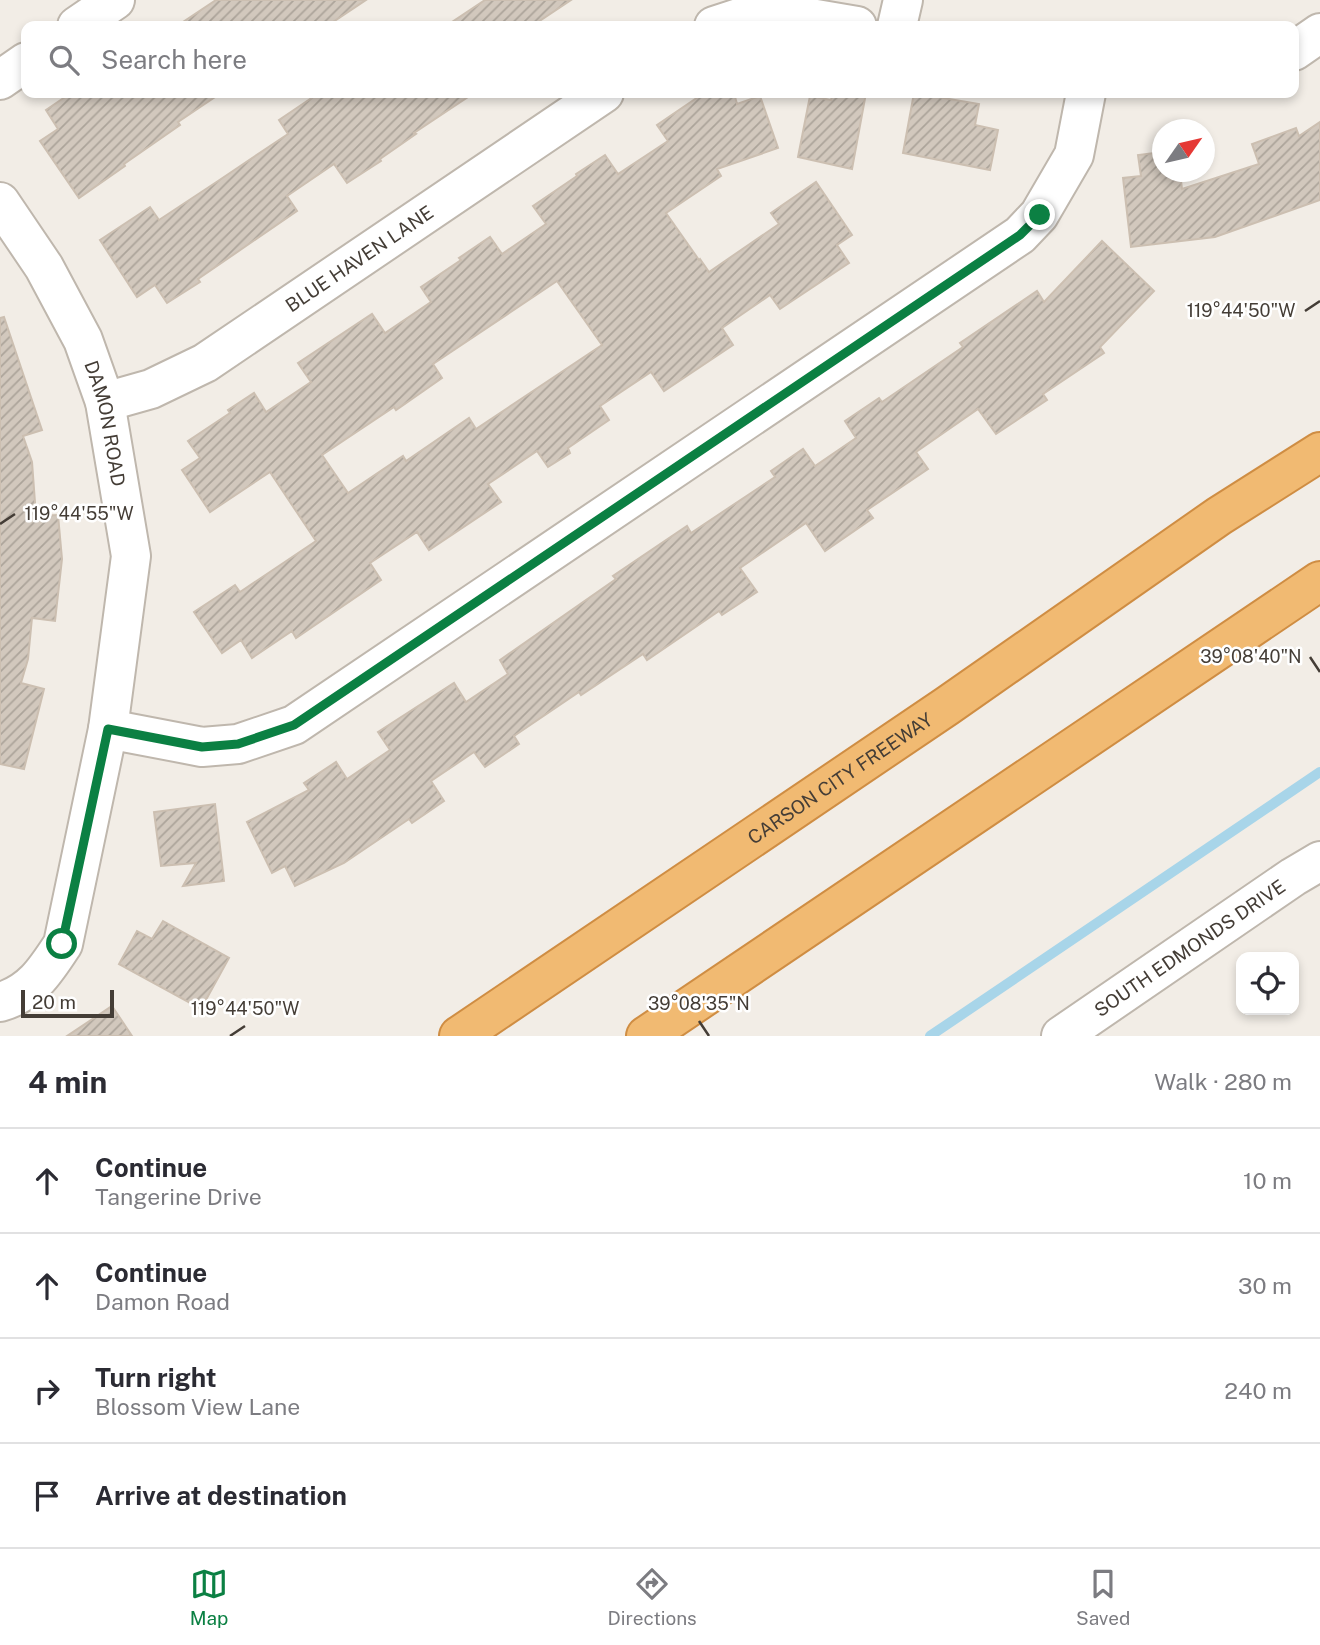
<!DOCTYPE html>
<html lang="en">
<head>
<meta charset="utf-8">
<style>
  body { margin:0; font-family:"Public Sans",sans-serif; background:#f7f7f7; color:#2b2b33 }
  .controls { position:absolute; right:21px; bottom:21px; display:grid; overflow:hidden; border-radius:14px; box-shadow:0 4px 10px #0003 }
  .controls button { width:63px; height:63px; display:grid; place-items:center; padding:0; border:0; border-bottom:2px solid #e1e1e2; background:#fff; color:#2b2b33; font:35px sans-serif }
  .compass { position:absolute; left:1152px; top:119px; width:63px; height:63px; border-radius:50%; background:#fff; box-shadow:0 4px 10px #0003; rotate:56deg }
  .scale { position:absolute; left:21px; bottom:18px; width:93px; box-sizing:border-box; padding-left:7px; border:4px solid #443d36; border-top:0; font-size:19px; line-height:24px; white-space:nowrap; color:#443d36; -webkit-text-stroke:5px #fff; paint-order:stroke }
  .stop { position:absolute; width:21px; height:21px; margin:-16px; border:5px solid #0b8043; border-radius:50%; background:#fff }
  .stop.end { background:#0b8043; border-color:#fff; box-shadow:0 2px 7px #0008 }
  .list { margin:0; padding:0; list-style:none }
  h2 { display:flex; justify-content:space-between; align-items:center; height:91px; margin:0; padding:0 28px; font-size:30px }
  h2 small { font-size:23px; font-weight:400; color:#7c7c81 }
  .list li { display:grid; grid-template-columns:46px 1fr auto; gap:21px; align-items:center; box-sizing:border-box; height:105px; padding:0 28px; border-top:2px solid #e1e1e2 }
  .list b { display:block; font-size:26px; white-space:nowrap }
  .list p { margin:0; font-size:23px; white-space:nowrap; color:#7c7c81 }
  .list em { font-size:23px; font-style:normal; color:#7c7c81 }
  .icon { flex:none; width:38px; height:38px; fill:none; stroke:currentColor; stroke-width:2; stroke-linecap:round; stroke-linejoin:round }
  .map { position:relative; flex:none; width:1320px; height:1036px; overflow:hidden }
  .search { position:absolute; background:#fff; box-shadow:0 4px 10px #0003; left:21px; right:21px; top:21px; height:77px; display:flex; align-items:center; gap:18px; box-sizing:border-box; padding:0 24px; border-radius:14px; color:#7c7c81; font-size:26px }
  .sheet { height:511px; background:#fff }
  nav { display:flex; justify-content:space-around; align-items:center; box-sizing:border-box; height:98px; border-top:2px solid #e1e1e2; background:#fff; font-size:19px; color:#7c7c81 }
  nav a { display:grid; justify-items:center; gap:4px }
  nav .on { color:#0b8043 }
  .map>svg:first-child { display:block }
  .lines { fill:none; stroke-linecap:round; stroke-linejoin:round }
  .stream { stroke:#a8d5e9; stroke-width:10 }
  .building { fill:url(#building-hatch); stroke:#ccbfb1; stroke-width:2; fill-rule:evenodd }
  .minor-casing { stroke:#bfb7ad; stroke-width:42 }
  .highway-casing { stroke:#cf8d43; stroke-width:42 }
  .minor { stroke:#fff; stroke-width:38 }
  .highway { stroke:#f1ba72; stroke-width:38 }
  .route { stroke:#0b8043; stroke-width:9 }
  .ticks { fill:none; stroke:#443d36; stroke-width:2.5 }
  .labels { text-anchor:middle; stroke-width:5; stroke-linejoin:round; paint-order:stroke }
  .street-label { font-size:19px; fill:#443d36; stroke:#fff }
  .ticks-label { font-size:18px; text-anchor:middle; fill:#443d36; stroke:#fff; stroke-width:5; stroke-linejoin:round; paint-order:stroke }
</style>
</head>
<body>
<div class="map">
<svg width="1320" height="1036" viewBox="0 0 1320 1036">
  <defs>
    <pattern id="building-hatch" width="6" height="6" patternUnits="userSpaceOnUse" patternTransform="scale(1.75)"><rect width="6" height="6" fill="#d2c8bd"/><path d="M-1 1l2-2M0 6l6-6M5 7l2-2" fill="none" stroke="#aca49a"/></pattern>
  </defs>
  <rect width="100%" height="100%" fill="#f2ede6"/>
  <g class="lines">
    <path class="stream" d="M930 1036 1320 772"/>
  </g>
  <g class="building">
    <path d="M216 0H366L327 26H177Z"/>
    <path d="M485 0H571L532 26H446Z"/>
    <path d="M71 93H221L178 122 180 125 124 164 125 166 79 198 40 141 58 129 46 110Z"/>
    <path d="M319 93H474L414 133 416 134 380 159 381 161 347 183 334 164 287 196 297 211 198 279 200 282 167 303 155 285 137 297 100 240 150 207 159 220 218 181 288 134 279 120Z"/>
    <path d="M704 93H734L737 104 760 96 778 148 717 169 721 176 666 213 699 260 700 259 709 272 779 224 771 213 816 182 852 235 837 245 849 263 780 309 770 295 722 328 733 345 664 391 651 372 600 406 609 420 568 448 570 453 548 467 537 451 488 484 501 502 429 550 417 532 370 563 381 580 296 638 292 631 252 658 241 640 222 653 194 612 235 585 240 592 316 541 270 472 210 512 182 470 200 458 188 441 230 413 228 410 254 393 266 412 311 382 298 363 372 314 385 333 431 302 421 287 461 260 459 258 490 237 502 254 546 224 533 206 577 176 576 174 605 155 618 174 668 141 657 125ZM557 281 602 345 476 429 469 418 406 461 403 456 348 493 322 455 394 407 396 410 442 378 433 364Z"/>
    <path d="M833 93H866L852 169 798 157 810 96 831 100Z"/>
    <path d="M914 93 979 104 975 125 998 130 990 170 903 153Z"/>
    <path d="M1320 122V200L1215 237 1131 247 1123 178 1141 176 1138 155 1163 152V172H1180L1182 189 1259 164 1252 144 1296 128 1299 136Z"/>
    <path d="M1102 241 1154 291 1100 347 1104 353 1043 394 1047 400 996 434 978 409 916 452 928 469 867 510 873 518 825 551 806 523 740 568 757 592 722 615 719 611 647 660 643 654 581 695 579 692 514 736 519 744 485 767 474 752 431 781 444 801 412 823 409 819 344 863 295 886 285 866 272 873 247 822 309 790 304 783 336 762 347 779 390 750 378 732 454 683 466 702 508 674 500 660 616 579 613 576 687 526 691 533 775 477 771 471 803 449 815 466 856 438 845 421 879 398 882 402 963 347 960 343 1037 291 1044 302Z"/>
    <path d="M4 317 42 430 23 436 32 462 36 516 58 515 62 559 55 621 32 618 28 659 21 683 44 689 24 769 0 764V318Z"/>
    <path d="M215 804 224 881 183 886 196 863 161 866 154 812Z"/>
    <path d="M163 921 229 958 201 1009 119 964 137 931 152 939Z"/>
    <path d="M112 1006 132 1036H67Z"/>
  </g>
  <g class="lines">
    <g class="minor-casing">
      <g id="minor">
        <path d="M77 26 115 0"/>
        <path d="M714 26 751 14 810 18 857 26"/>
        <path d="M897 26 903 0"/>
        <path d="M1294 51 1320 33"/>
        <path d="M0 80 26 62"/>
        <path id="s1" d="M0 202 44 267 83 340 105 402 131 556 108 729 63 944C46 970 32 993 0 1002"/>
        <path id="s2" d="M105 402 151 389 205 363 604 93"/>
        <path d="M108 729 202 747 238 744 294 725 1020 235 1039 215 1074 155 1086 93"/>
        <path id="s3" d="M1061 1036 1293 877 1320 861"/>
      </g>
    </g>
    <g class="highway-casing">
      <g id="highway">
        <path id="s4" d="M459 1036 947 706 1219 516 1320 452"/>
        <path d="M646 1036 1320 581"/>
      </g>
    </g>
    <use href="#minor" class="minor"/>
    <use href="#highway" class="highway"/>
  </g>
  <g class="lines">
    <path class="route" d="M62 944 108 729 202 747 238 744 294 725 1020 235 1040 215"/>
  </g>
  <path class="ticks" d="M1305 311 1320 301M0 524 15 514M1310 657 1320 672M699 1021 709 1036M230 1036 245 1026"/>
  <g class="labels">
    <g class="street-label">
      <text dy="7" stroke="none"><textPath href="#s2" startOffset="294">BLUE HAVEN LANE</textPath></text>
      <text dy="7" stroke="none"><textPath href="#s1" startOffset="248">DAMON ROAD</textPath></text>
      <text dy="7" stroke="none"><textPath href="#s4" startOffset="460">CARSON CITY FREEWAY</textPath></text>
      <text dy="7" stroke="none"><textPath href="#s3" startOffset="156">SOUTH EDMONDS DRIVE</textPath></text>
    </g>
  </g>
  <g class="ticks-label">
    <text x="1241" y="317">119°44'50"W</text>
    <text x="79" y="520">119°44'55"W</text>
    <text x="1251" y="663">39°08'40"N</text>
    <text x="699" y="1010">39°08'35"N</text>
    <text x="245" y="1015">119°44'50"W</text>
  </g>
</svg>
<div class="controls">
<button><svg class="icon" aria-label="locate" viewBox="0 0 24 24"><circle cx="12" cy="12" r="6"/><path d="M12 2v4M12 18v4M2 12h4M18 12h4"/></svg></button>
</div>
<svg class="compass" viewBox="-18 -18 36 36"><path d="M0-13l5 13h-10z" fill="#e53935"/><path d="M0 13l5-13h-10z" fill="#7c7c81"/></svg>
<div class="scale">20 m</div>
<div class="stop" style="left:62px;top:944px"></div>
<div class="stop end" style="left:1040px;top:215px"></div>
<div class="search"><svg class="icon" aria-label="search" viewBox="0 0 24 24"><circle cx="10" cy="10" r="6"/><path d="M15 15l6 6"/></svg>Search here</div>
</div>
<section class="sheet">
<h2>4 min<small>Walk · 280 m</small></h2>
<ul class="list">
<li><svg class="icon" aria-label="ahead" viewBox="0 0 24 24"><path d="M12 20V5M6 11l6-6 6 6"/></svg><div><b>Continue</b><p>Tangerine Drive</p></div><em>10 m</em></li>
<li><svg class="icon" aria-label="ahead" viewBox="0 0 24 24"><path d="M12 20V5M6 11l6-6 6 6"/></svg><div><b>Continue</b><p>Damon Road</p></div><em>30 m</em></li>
<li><svg class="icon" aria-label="right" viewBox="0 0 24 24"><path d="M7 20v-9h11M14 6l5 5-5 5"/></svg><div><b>Turn right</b><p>Blossom View Lane</p></div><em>240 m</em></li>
<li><svg class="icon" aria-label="arrive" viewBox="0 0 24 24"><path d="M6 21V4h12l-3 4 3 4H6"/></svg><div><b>Arrive at destination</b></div></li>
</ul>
</section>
<nav>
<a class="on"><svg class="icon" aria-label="map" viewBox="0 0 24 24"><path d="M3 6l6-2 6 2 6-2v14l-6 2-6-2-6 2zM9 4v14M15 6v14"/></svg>Map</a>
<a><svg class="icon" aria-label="directions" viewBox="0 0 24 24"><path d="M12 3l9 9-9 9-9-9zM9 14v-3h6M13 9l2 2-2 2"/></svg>Directions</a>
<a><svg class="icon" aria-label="saved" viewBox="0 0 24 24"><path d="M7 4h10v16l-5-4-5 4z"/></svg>Saved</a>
</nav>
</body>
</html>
